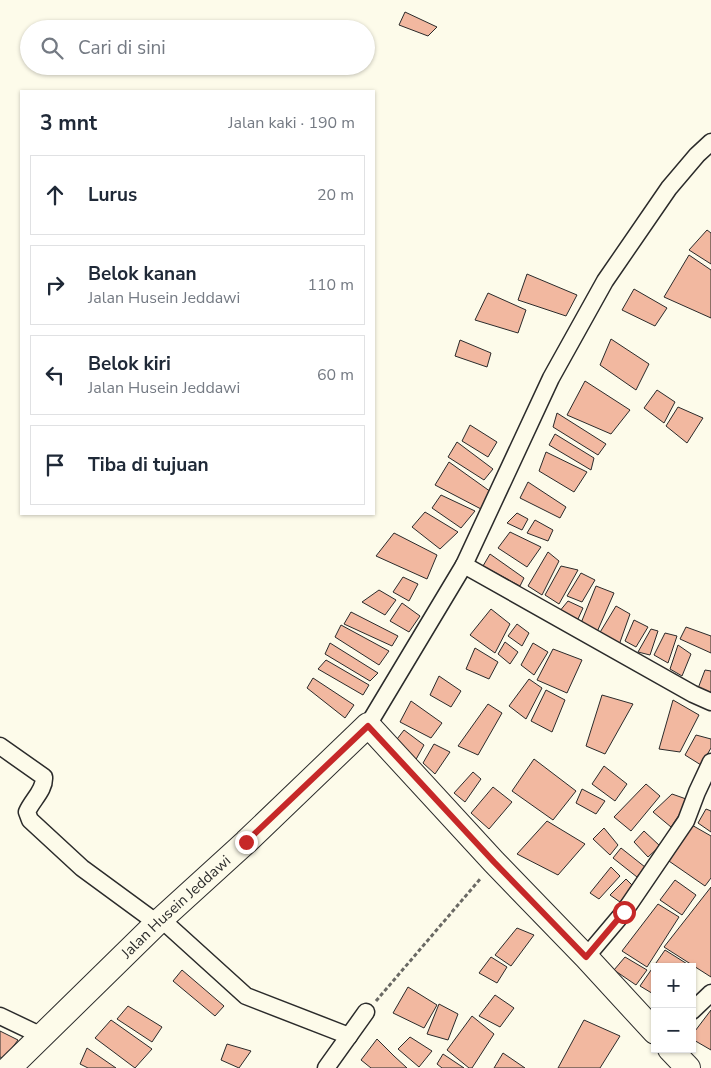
<!DOCTYPE html>
<html lang="id">
<head>
<meta charset="utf-8">
<style>
  body { margin:0; font-family:"Nunito Sans",sans-serif; background:#f2f2f3; color:#1f2937 }
  .controls { position:absolute; right:15px; bottom:15px; display:grid; overflow:hidden; border-radius:0px; box-shadow:0 1px 4px #0004 }
  .controls button { width:45px; height:45px; display:grid; place-items:center; padding:0; border:0; border-bottom:1px solid #e0e1e3; background:#fff; color:#1f2937; font:25px sans-serif }
  .stop { position:absolute; width:15px; height:15px; margin:-11px; border:4px solid #c62828; border-radius:50%; background:#fff }
  .stop.end { background:#c62828; border-color:#fff; box-shadow:0 1px 5px #0008 }
  .list { margin:0; padding:0; list-style:none }
  h2 { display:flex; justify-content:space-between; align-items:center; height:65px; margin:0; padding:0 20px; font-size:21px }
  h2 small { font-size:16px; font-weight:400; color:#747a83 }
  .list li { display:grid; grid-template-columns:32px 1fr auto; gap:15px; align-items:center; box-sizing:border-box; height:80px; margin:0 10px 10px; padding:0 10px; border:1px solid #e0e1e3; border-radius:0px }
  .list b { display:block; font-size:19px; white-space:nowrap }
  .list p { margin:0; font-size:16px; white-space:nowrap; color:#747a83 }
  .list em { font-size:16px; font-style:normal; color:#747a83 }
  .icon { flex:none; width:28px; height:28px; fill:none; stroke:currentColor; stroke-width:2; stroke-linecap:round; stroke-linejoin:round }
  .map { position:relative; flex:none; width:711px; height:1068px; overflow:hidden }
  .search { position:absolute; background:#fff; box-shadow:0 1px 4px #0004; left:20px; top:20px; width:355px; height:55px; display:flex; align-items:center; gap:12px; box-sizing:border-box; padding:0 18px; border-radius:28px; color:#747a83; font-size:19px }
  .panel { position:absolute; background:#fff; box-shadow:0 1px 4px #0004; left:20px; top:90px; width:355px; height:425px; border-radius:0px }
  .map>svg:first-child { display:block }
  .building { fill:#f2b8a0; stroke:#2b2b2b }
  .lines { fill:none; stroke-linecap:round; stroke-linejoin:round }
  .street-casing { stroke:#2b2b2b; stroke-width:19 }
  .secondary-casing { stroke:#2b2b2b; stroke-width:26 }
  .path { stroke:#6a6964; stroke-width:3; stroke-dasharray:4 2.5; stroke-linecap:butt }
  .street { stroke:#fdfbea; stroke-width:16 }
  .secondary { stroke:#fdfbea; stroke-width:24 }
  .route { stroke:#c62828; stroke-width:6 }
  .labels { text-anchor:middle; stroke-width:4; stroke-linejoin:round; paint-order:stroke }
  .street-label { font-size:15px; fill:#2b2b2b; stroke:#fdfbea }
</style>
</head>
<body>
<div class="map">
<svg width="711" height="1068" viewBox="0 0 711 1068">
  <rect width="100%" height="100%" fill="#fdfbea"/>
  <g class="building">
    <path d="M405 12 437 27 428 36 399 25Z"/>
    <path d="M707 230 711 233V264L689 250Z"/>
    <path d="M689 255 711 270V318L664 297Z"/>
    <path d="M527 274 577 295 566 316 518 300Z"/>
    <path d="M634 289 667 308 655 326 622 310Z"/>
    <path d="M488 293 526 310 518 333 475 320Z"/>
    <path d="M611 339 649 364 636 390 600 365Z"/>
    <path d="M460 340 491 353 487 367 455 356Z"/>
    <path d="M585 381 630 410 611 434 567 415Z"/>
    <path d="M657 390 675 402 664 423 644 408Z"/>
    <path d="M678 407 703 418 687 443 666 426Z"/>
    <path d="M557 413 606 444 598 455 553 427Z"/>
    <path d="M470 425 497 442 488 457 462 441Z"/>
    <path d="M555 434 594 458 591 470 549 445Z"/>
    <path d="M457 442 493 469 484 480 448 457Z"/>
    <path d="M546 452 587 472 574 492 539 471Z"/>
    <path d="M449 462 491 492 481 509 435 485Z"/>
    <path d="M528 482 566 507 560 518 520 498Z"/>
    <path d="M441 495 475 511 461 528 432 508Z"/>
    <path d="M425 512 458 532 440 549 412 527Z"/>
    <path d="M517 513 528 519 522 530 507 523Z"/>
    <path d="M535 520 553 530 548 541 527 533Z"/>
    <path d="M510 532 541 547 527 567 498 548Z"/>
    <path d="M394 533 437 555 427 579 376 556Z"/>
    <path d="M548 552 559 561 542 595 528 586Z"/>
    <path d="M490 554 524 578 520 586 483 566Z"/>
    <path d="M561 566 578 570 559 604 545 595Z"/>
    <path d="M581 573 595 580 582 602 567 596Z"/>
    <path d="M403 577 418 584 409 601 393 592Z"/>
    <path d="M596 586 614 593 597 632 581 623Z"/>
    <path d="M379 590 396 600 385 615 362 602Z"/>
    <path d="M568 601 583 608 578 619 559 612Z"/>
    <path d="M402 603 420 616 409 632 390 621Z"/>
    <path d="M616 606 630 614 619 645 599 634Z"/>
    <path d="M491 609 510 624 495 653 470 635Z"/>
    <path d="M351 612 398 636 392 646 344 624Z"/>
    <path d="M634 620 648 627 636 647 625 641Z"/>
    <path d="M517 624 529 633 522 646 508 636Z"/>
    <path d="M341 625 389 651 379 665 335 637Z"/>
    <path d="M686 627 711 636V653L680 639Z"/>
    <path d="M651 629 658 631 650 655 638 652Z"/>
    <path d="M665 633 677 636 668 663 654 655Z"/>
    <path d="M505 642 518 652 510 664 498 654Z"/>
    <path d="M330 643 378 673 370 681 325 654Z"/>
    <path d="M533 643 548 652 534 675 521 665Z"/>
    <path d="M678 645 691 654 682 676 670 669Z"/>
    <path d="M475 648 498 662 489 679 466 669Z"/>
    <path d="M553 649 582 660 567 693 537 680Z"/>
    <path d="M326 660 369 685 363 695 318 669Z"/>
    <path d="M705 670 711 671V695L697 691Z"/>
    <path d="M439 676 461 691 451 707 430 695Z"/>
    <path d="M313 678 354 705 345 718 307 688Z"/>
    <path d="M529 679 542 688 526 719 509 706Z"/>
    <path d="M546 690 565 700 552 732 531 721Z"/>
    <path d="M602 695 633 704 605 754 586 746Z"/>
    <path d="M673 700 699 715 680 752 659 749Z"/>
    <path d="M411 701 442 723 431 738 400 722Z"/>
    <path d="M488 704 502 713 478 755 458 746Z"/>
    <path d="M404 730 424 745 414 763 394 743Z"/>
    <path d="M696 735 711 739V748L701 765 685 755Z"/>
    <path d="M434 744 450 752 435 774 423 763Z"/>
    <path d="M534 759 576 791 553 820 512 791Z"/>
    <path d="M604 766 627 784 615 801 592 784Z"/>
    <path d="M473 772 481 779 465 802 454 793Z"/>
    <path d="M646 784 660 796 631 831 614 817Z"/>
    <path d="M493 787 512 802 489 829 471 813Z"/>
    <path d="M582 789 605 801 596 814 576 803Z"/>
    <path d="M672 794 689 800 671 827 653 812Z"/>
    <path d="M706 809 711 811V832L698 823Z"/>
    <path d="M547 821 585 844 558 875 517 854Z"/>
    <path d="M690 824 711 836V878L705 886 666 859Z"/>
    <path d="M604 828 618 845 610 855 593 839Z"/>
    <path d="M644 831 660 846 648 857 634 842Z"/>
    <path d="M621 848 645 867 637 877 613 858Z"/>
    <path d="M611 867 620 876 599 899 590 893Z"/>
    <path d="M626 879 633 886 620 902 610 895Z"/>
    <path d="M675 880 696 895 682 915 660 900Z"/>
    <path d="M711 887V977L664 947Z"/>
    <path d="M658 904 679 917 647 967 622 951Z"/>
    <path d="M517 928 534 935 511 966 495 955Z"/>
    <path d="M665 950 692 967H655V995L640 986Z"/>
    <path d="M491 957 507 967 497 983 479 973Z"/>
    <path d="M625 957 647 970 636 985 614 970Z"/>
    <path d="M182 970 224 1006 215 1016 173 981Z"/>
    <path d="M408 987 437 1005 424 1028 393 1013Z"/>
    <path d="M495 995 514 1008 500 1027 479 1016Z"/>
    <path d="M439 1004 458 1014 448 1040 427 1034Z"/>
    <path d="M128 1006 162 1027 152 1042 117 1019Z"/>
    <path d="M711 1010V1050L692 1039V1035Z"/>
    <path d="M472 1016 494 1034 472 1068H469L447 1050Z"/>
    <path d="M111 1020 152 1049 135 1068 95 1038Z"/>
    <path d="M584 1020 620 1036 600 1068H558Z"/>
    <path d="M0 1031 18 1040 4 1059 0 1057Z"/>
    <path d="M410 1037 432 1051 419 1067 398 1049Z"/>
    <path d="M377 1039 394 1056 407 1068H371L361 1060Z"/>
    <path d="M227 1044 251 1051 239 1068 221 1060Z"/>
    <path d="M87 1048 116 1068H88L80 1064Z"/>
    <path d="M503 1053 525 1068H494Z"/>
    <path d="M443 1054 464 1068H442L437 1064Z"/>
  </g>
  <g class="lines">
    <g class="street-casing">
      <g id="street">
        <path d="M464 565 693 694 711 702"/>
        <path d="M368 725 464 565 551 378 605 281 669 188 697 155 711 142"/>
        <path d="M0 746 44 777C45 790 32 800 27 812L30 820 82 868 157 923"/>
        <path d="M161 919 246 996 349 1036"/>
        <path d="M586 957 624 912 686 821 697 792 711 762"/>
        <path d="M692 1011 711 993"/>
        <path d="M0 1016 42 1036"/>
        <path d="M326 1068 366 1012"/>
      </g>
    </g>
    <g class="secondary-casing">
      <g id="secondary">
        <path d="M670 1049 688 1068"/>
        <path id="s1" d="M9 1068 157 923 246 842 368 725 494 862 586 957 655 1032"/>
      </g>
    </g>
    <path class="path" d="M376 1001 481 878"/>
    <use href="#street" class="street"/>
    <use href="#secondary" class="secondary"/>
  </g>
  <g class="lines">
    <path class="route" d="M246 842 368 726 494 862 586 957 624 912"/>
  </g>
  <g class="labels">
    <g class="street-label">
      <text dy="5" stroke="none"><textPath href="#s1" startOffset="232">Jalan Husein Jeddawi</textPath></text>
    </g>
  </g>
</svg>
<div class="controls">
<button>+</button>
<button>−</button>
</div>
<div class="stop" style="left:624px;top:912px"></div>
<div class="stop end" style="left:246px;top:842px"></div>
<div class="search"><svg class="icon" aria-label="search" viewBox="0 0 24 24"><circle cx="10" cy="10" r="6"/><path d="M15 15l6 6"/></svg>Cari di sini</div>
<section class="panel">
<h2>3 mnt<small>Jalan kaki · 190 m</small></h2>
<ul class="list">
<li><svg class="icon" aria-label="ahead" viewBox="0 0 24 24"><path d="M12 20V5M6 11l6-6 6 6"/></svg><div><b>Lurus</b></div><em>20 m</em></li>
<li><svg class="icon" aria-label="right" viewBox="0 0 24 24"><path d="M7 20v-9h11M14 6l5 5-5 5"/></svg><div><b>Belok kanan</b><p>Jalan Husein Jeddawi</p></div><em>110 m</em></li>
<li><svg class="icon" aria-label="left" viewBox="0 0 24 24"><path d="M17 20v-9H6M10 6l-5 5 5 5"/></svg><div><b>Belok kiri</b><p>Jalan Husein Jeddawi</p></div><em>60 m</em></li>
<li><svg class="icon" aria-label="arrive" viewBox="0 0 24 24"><path d="M6 21V4h12l-3 4 3 4H6"/></svg><div><b>Tiba di tujuan</b></div></li>
</ul>
</section>
</div>
</body>
</html>
